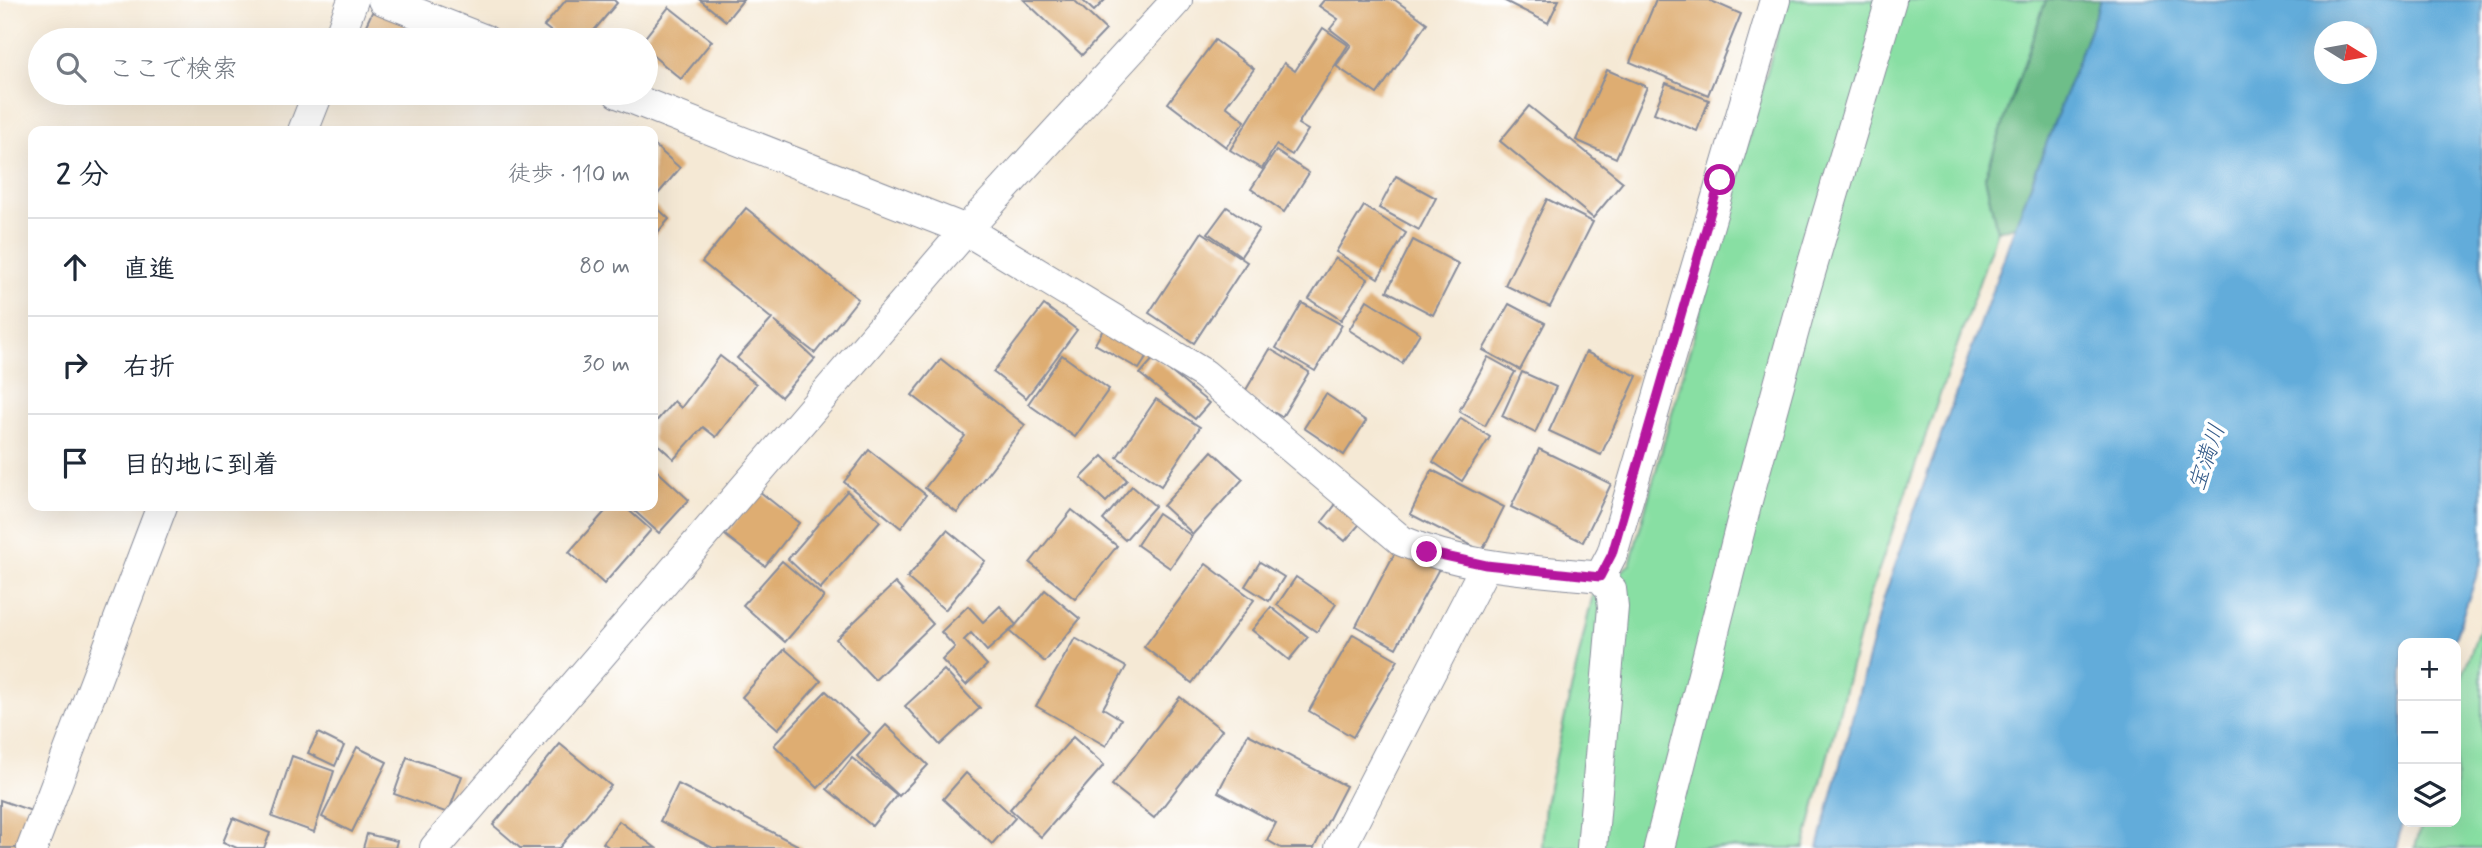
<!DOCTYPE html>
<html lang="ja">
<head>
<meta charset="utf-8">
<style>
  body { margin:0; font-family:Mynerve,"Klee One",sans-serif; background:#f6f6f7; color:#1f2937 }
  .controls { position:absolute; right:21px; bottom:21px; display:grid; overflow:hidden; border-radius:14px; box-shadow:0 7px 28px #0002 }
  .controls button { width:63px; height:63px; display:grid; place-items:center; padding:0; border:0; border-bottom:2px solid #e0e1e3; background:#fff; color:#1f2937; font:35px sans-serif }
  .compass { position:absolute; left:2314px; top:21px; width:63px; height:63px; border-radius:50%; background:#fff; box-shadow:0 7px 28px #0002; rotate:101deg }
  .stop { position:absolute; width:21px; height:21px; margin:-16px; border:5px solid #b5179e; border-radius:50%; background:#fff }
  .stop.end { background:#b5179e; border-color:#fff; box-shadow:0 2px 7px #0008 }
  .list { margin:0; padding:0; list-style:none }
  h2 { display:flex; justify-content:space-between; align-items:center; height:91px; margin:0; padding:0 28px; font-size:30px }
  h2 small { font-size:23px; font-weight:400; color:#747a83 }
  .list li { display:grid; grid-template-columns:46px 1fr auto; gap:21px; align-items:center; box-sizing:border-box; height:98px; padding:0 28px; border-top:2px solid #e0e1e3 }
  .list b { display:block; font-size:26px; white-space:nowrap }
  .list em { font-size:23px; font-style:normal; color:#747a83 }
  .icon { flex:none; width:38px; height:38px; fill:none; stroke:currentColor; stroke-width:2; stroke-linecap:round; stroke-linejoin:round }
  .map { position:relative; flex:none; width:2482px; height:848px; overflow:hidden }
  .search { position:absolute; background:#fff; box-shadow:0 7px 28px #0002; left:28px; top:28px; width:630px; height:77px; display:flex; align-items:center; gap:18px; box-sizing:border-box; padding:0 24px; border-radius:38px; color:#747a83; font-size:26px }
  .panel { position:absolute; background:#fff; box-shadow:0 7px 28px #0002; left:28px; top:126px; width:630px; height:385px; border-radius:14px }
  .map>svg:first-child { display:block }
  .green { fill:#88dfa3; stroke:#528780; stroke-width:2 }
  .forest { fill:#6ebe89; stroke:#447674; stroke-width:2 }
  .water { fill:#62acda; stroke:#3e6e9c; stroke-width:2; fill-rule:evenodd }
  .building { fill:#dead72 }
  .lines { fill:none; stroke-linecap:round; stroke-linejoin:round }
  .street-casing { stroke:#888c9a; stroke-width:32 }
  .street { stroke:#fff; stroke-width:30 }
  .route { stroke:#b5179e; stroke-width:9 }
  .labels { text-anchor:middle; stroke-width:7; stroke-linejoin:round; paint-order:stroke }
  .water-label { font-size:23px; font-style:italic; fill:#345b89; stroke:#fff }
</style>
</head>
<body>
<div class="map">
<svg width="2482" height="848" viewBox="0 0 2482 848">
  <rect width="100%" height="100%" fill="#fff"/>
  <filter id="ink" filterUnits="userSpaceOnUse"><feTurbulence type="fractalNoise" baseFrequency=".0143" numOctaves="2"/><feDisplacementMap in="SourceGraphic" scale="14" xChannelSelector="R" yChannelSelector="G"/><feConvolveMatrix kernelMatrix="1 2 1 2 8 2 1 2 1" color-interpolation-filters="sRGB"/></filter>
  <filter id="wash" filterUnits="userSpaceOnUse"><feTurbulence type="fractalNoise" baseFrequency=".00686" numOctaves="4" result="noise"/><feDisplacementMap in="SourceGraphic" scale="28" xChannelSelector="R" yChannelSelector="G"/><feGaussianBlur stdDeviation="1.57" result="paint"/><feColorMatrix in="noise" values="0 0 0 0 0 0 0 0 0 0 0 0 0 0 0 0 0 1.4 0 .05"/><feComposite in="paint" operator="in"/></filter>
  <g filter="url(#wash)">
    <rect width="100%" height="100%" fill="#f5e9d5"/>
    <g class="green">
      <path d="M1787 0H2046L1985 177 1997 231 1868 601 1804 848H1542L1545 804 1593 594 1630 564Z"/>
      <path d="M2482 621V848H2415L2422 822H2456V694Z"/>
    </g>
    <path class="forest" d="M2046 0H2101L2015 226 1997 231 1985 177Z"/>
    <path class="water" d="M2101 0H2482V560L2453 643H2403V819L2396 848H1818L1884 597 2015 226ZM2324 32H2366V74H2324Z"/>
    <g id="blocks">
      <g class="building">
        <path d="M566 0H614L617 3 586 40H562L544 26Z"/>
        <path d="M700 0H743L726 21Z"/>
        <path d="M1024 0H1074L1106 30 1082 55Z"/>
        <path d="M1082 0H1105L1094 11Z"/>
        <path d="M1324 0H1395L1427 23 1377 94 1336 66 1351 45 1330 29 1338 19 1319 6Z"/>
        <path d="M1503 0H1559L1548 23Z"/>
        <path d="M1656 0H1709L1741 14 1708 95 1630 62Z"/>
        <path d="M669 7 712 41 681 79 646 50 643 40Z"/>
        <path d="M374 8 409 25 402 40 360 38Z"/>
        <path d="M1323 28 1348 45 1298 124 1308 130 1292 155 1276 145 1262 169 1230 150 1284 63 1295 71Z"/>
        <path d="M1215 40 1254 69 1226 106 1245 121 1226 147 1168 103Z"/>
        <path d="M1607 70 1647 87 1616 158 1576 140Z"/>
        <path d="M1666 83 1709 100 1697 131 1654 113Z"/>
        <path d="M1529 106 1623 182 1593 218 1500 141Z"/>
        <path d="M653 144 680 168 658 194 653 190Z"/>
        <path d="M1276 151 1309 173 1284 212 1251 189Z"/>
        <path d="M1396 176 1436 198 1419 230 1379 208Z"/>
        <path d="M1547 199 1593 222 1550 307 1505 285Z"/>
        <path d="M653 204 669 219 653 238Z"/>
        <path d="M1364 206 1406 233 1378 278 1336 252Z"/>
        <path d="M1227 207 1259 229 1241 256 1208 233Z"/>
        <path d="M746 208 858 299 815 353 774 321 815 359 781 397 737 358 772 319 702 262Z"/>
        <path d="M1202 232 1247 262 1194 343 1149 313Z"/>
        <path d="M1413 240 1459 264 1433 315 1387 291Z"/>
        <path d="M1335 258 1368 279 1341 320 1309 299Z"/>
        <path d="M1367 300 1420 333 1402 363 1349 330Z"/>
        <path d="M1302 303 1342 325 1315 371 1276 348Z"/>
        <path d="M1509 304 1545 323 1520 370 1483 350Z"/>
        <path d="M1044 305 1077 330 1026 398 993 372Z"/>
        <path d="M1105 326 1150 352 1139 369 1095 344Z"/>
        <path d="M1270 349 1309 372 1282 417 1243 395Z"/>
        <path d="M1586 352 1637 376 1601 455 1549 431Z"/>
        <path d="M1062 355 1109 389 1075 437 1028 404Z"/>
        <path d="M720 356 756 384 716 437 703 427 674 459 653 440V425L674 401 681 408Z"/>
        <path d="M1488 357 1515 372 1485 426 1459 411Z"/>
        <path d="M1154 358 1209 403 1195 419 1140 374Z"/>
        <path d="M941 359 1025 425 957 513 925 488 965 436 912 395Z"/>
        <path d="M1522 372 1556 387 1535 433 1502 416Z"/>
        <path d="M1326 394 1366 421 1344 455 1304 428Z"/>
        <path d="M1156 399 1200 427 1161 486 1117 457Z"/>
        <path d="M1461 418 1490 437 1462 481 1433 462Z"/>
        <path d="M1539 449 1611 484 1583 542 1511 507Z"/>
        <path d="M869 450 926 495 901 528 844 482Z"/>
        <path d="M1212 451 1243 479 1193 534 1163 506Z"/>
        <path d="M1103 456 1127 480 1106 502 1081 478Z"/>
        <path d="M653 467 689 500 659 533 629 506H653Z"/>
        <path d="M1432 470 1504 507 1482 551 1410 514Z"/>
        <path d="M1132 486 1155 506 1125 540 1103 520Z"/>
        <path d="M759 491 799 523 765 566 725 535Z"/>
        <path d="M847 491 880 521 820 589 788 559Z"/>
        <path d="M1340 499 1365 518 1345 541 1322 522Z"/>
        <path d="M610 506H624L651 530 604 584 569 552Z"/>
        <path d="M1072 510 1117 546 1075 599 1030 563Z"/>
        <path d="M1158 513 1192 536 1170 568 1137 545Z"/>
        <path d="M947 530 985 561 945 610 907 578Z"/>
        <path d="M1400 543 1441 565 1396 648 1356 626Z"/>
        <path d="M782 561 824 597 785 642 743 605Z"/>
        <path d="M1260 562 1284 577 1269 601 1245 586Z"/>
        <path d="M1206 564 1254 600 1192 683 1144 647Z"/>
        <path d="M1296 577 1336 604 1317 632 1277 605Z"/>
        <path d="M895 583 933 624 875 680 836 639Z"/>
        <path d="M1045 590 1080 619 1045 662 1010 632 1016 625 987 651 971 633 964 640 987 665 966 685 942 660 955 647 941 632 968 606 983 622 1000 606 1016 625Z"/>
        <path d="M1271 607 1308 637 1289 660 1252 630Z"/>
        <path d="M1353 634 1398 660 1353 737 1309 711Z"/>
        <path d="M1075 638 1126 667 1103 708 1121 719 1106 746 1036 706Z"/>
        <path d="M785 649 821 681 778 729 742 697Z"/>
        <path d="M944 670 980 708 940 745 905 706Z"/>
        <path d="M826 691 870 733 818 788 774 745Z"/>
        <path d="M1180 697 1222 730 1154 818 1112 785Z"/>
        <path d="M886 725 928 765 899 796 857 756Z"/>
        <path d="M318 733 344 746 335 766 308 753Z"/>
        <path d="M1248 734 1346 786 1314 848H1281L1267 840 1276 823 1218 792Z"/>
        <path d="M1073 737 1104 765 1041 837 1010 809Z"/>
        <path d="M560 744 611 786 559 848H520L493 825Z"/>
        <path d="M357 747 387 762 352 832 322 817Z"/>
        <path d="M292 756 334 771 314 832 272 817Z"/>
        <path d="M407 757 462 776 448 813 394 794Z"/>
        <path d="M852 758 897 795 872 826 827 789Z"/>
        <path d="M966 773 1015 818 992 844 943 799Z"/>
        <path d="M678 784 803 848H713L660 821Z"/>
        <path d="M0 800 32 811 19 848H0Z"/>
        <path d="M233 818 270 833 264 848H237L223 842Z"/>
        <path d="M619 821 656 848H610L603 843Z"/>
        <path d="M367 834 397 841 395 848H363Z"/>
      </g>
    </g>
  </g>
  <g filter="url(#ink)">
    <use href="#blocks" fill-opacity="0" stroke="#888c9a" stroke-width="2"/>
    <g class="lines">
      <g class="street-casing">
        <g id="street">
          <path d="M383 0 485 40"/>
          <path d="M338 40 353 0"/>
          <path d="M618 93 966 230 1204 374 1402 541C1464 568 1533 570 1600 577L1611 589 1613 607 1592 848"/>
          <path d="M303 131 318 93"/>
          <path d="M1600 577 1612 554 1775 0"/>
          <path d="M32 848 162 506"/>
          <path d="M435 848 966 230 1177 0"/>
          <path d="M1340 848 1486 565"/>
          <path d="M1659 848 1748 497 1805 290 1891 0"/>
        </g>
      </g>
      <use href="#street" class="street"/>
    </g>
  </g>
  <g class="lines" filter="url(#ink)">
    <path class="route" d="M1427 552 1486 565 1600 577 1612 554 1720 180"/>
  </g>
  <g class="labels">
    <g class="water-label">
      <text transform="translate(2206 457) rotate(-71)" y="8">宝満川</text>
    </g>
  </g>
</svg>
<div class="controls">
<button>+</button>
<button>−</button>
<button><svg class="icon" aria-label="layers" viewBox="0 0 24 24"><path d="M12 4l9 5-9 5-9-5zM3 14l9 5 9-5"/></svg></button>
</div>
<svg class="compass" viewBox="-18 -18 36 36"><path d="M0-13l5 13h-10z" fill="#e53935"/><path d="M0 13l5-13h-10z" fill="#747a83"/></svg>
<div class="stop" style="left:1720px;top:180px"></div>
<div class="stop end" style="left:1427px;top:552px"></div>
<div class="search"><svg class="icon" aria-label="search" viewBox="0 0 24 24"><circle cx="10" cy="10" r="6"/><path d="M15 15l6 6"/></svg>ここで検索</div>
<section class="panel">
<h2>2 分<small>徒歩 · 110 m</small></h2>
<ul class="list">
<li><svg class="icon" aria-label="ahead" viewBox="0 0 24 24"><path d="M12 20V5M6 11l6-6 6 6"/></svg><div><b>直進</b></div><em>80 m</em></li>
<li><svg class="icon" aria-label="right" viewBox="0 0 24 24"><path d="M7 20v-9h11M14 6l5 5-5 5"/></svg><div><b>右折</b></div><em>30 m</em></li>
<li><svg class="icon" aria-label="arrive" viewBox="0 0 24 24"><path d="M6 21V4h12l-3 4 3 4H6"/></svg><div><b>目的地に到着</b></div></li>
</ul>
</section>
</div>
</body>
</html>
